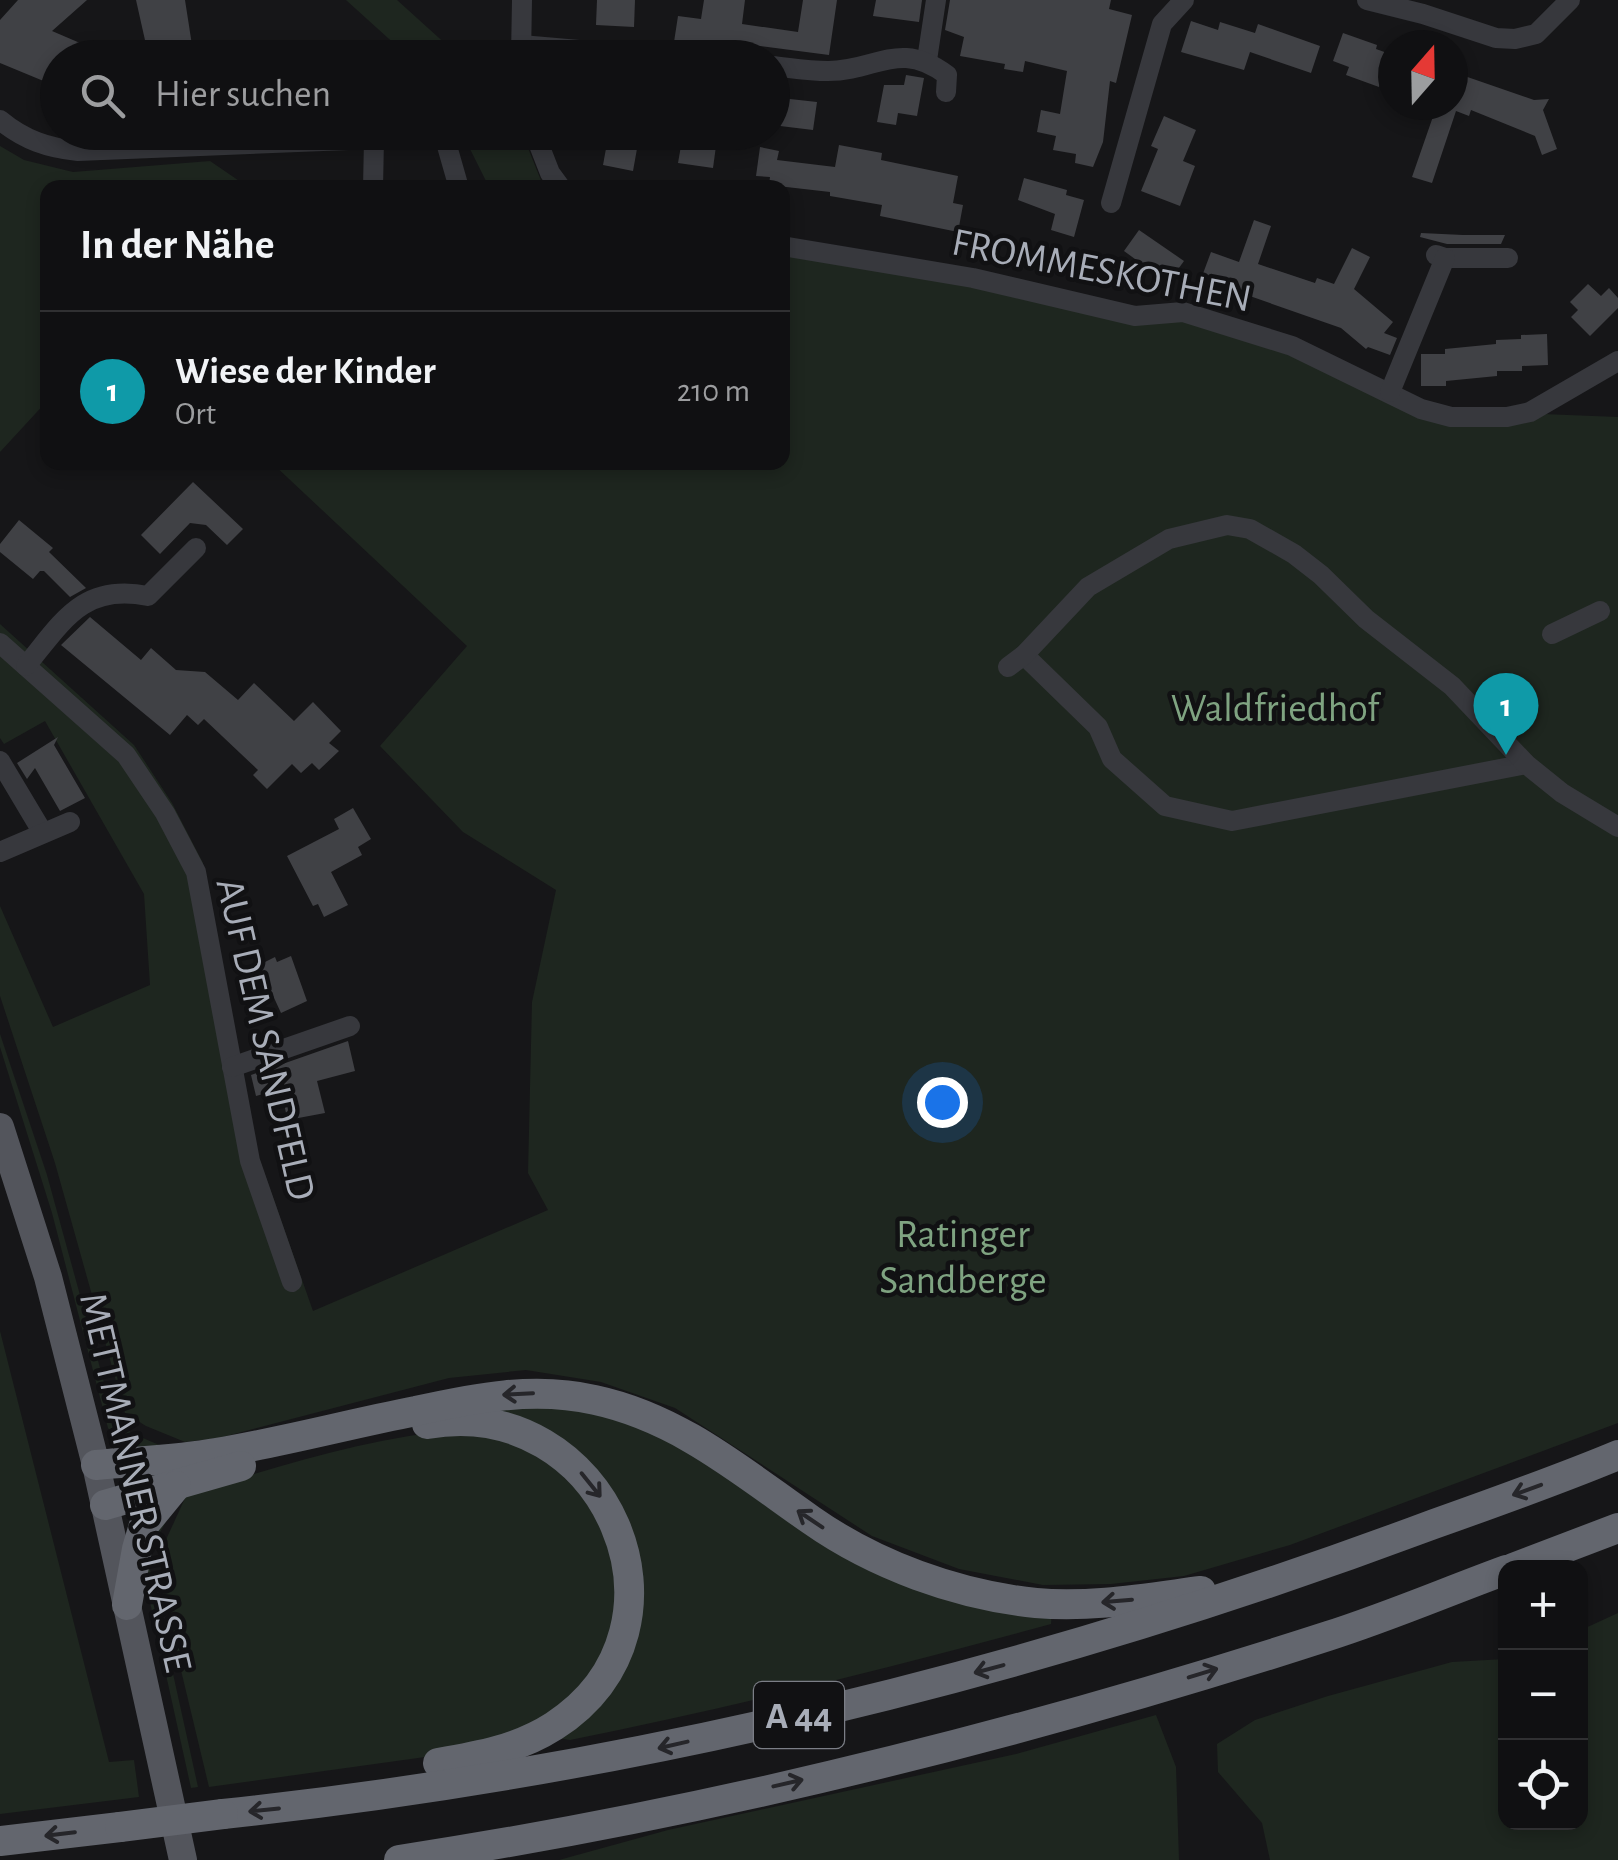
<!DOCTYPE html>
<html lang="de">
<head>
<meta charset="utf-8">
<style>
  body { margin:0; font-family:"Alegreya Sans",sans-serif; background:#1e1e20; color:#f1f3f6 }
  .controls { position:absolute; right:30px; bottom:30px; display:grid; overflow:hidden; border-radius:20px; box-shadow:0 5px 15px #0003 }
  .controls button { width:90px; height:90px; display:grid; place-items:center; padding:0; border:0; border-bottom:2px solid #303032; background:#101012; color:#f1f3f6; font:50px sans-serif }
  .compass { position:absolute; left:1378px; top:30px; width:90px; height:90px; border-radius:50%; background:#101012; box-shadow:0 5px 15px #0003; rotate:20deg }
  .you { position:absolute; left:942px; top:1102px; width:35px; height:35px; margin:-25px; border:8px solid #fff; border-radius:50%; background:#1a73e8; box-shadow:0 0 0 15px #1a73e833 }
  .badge { display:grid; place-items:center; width:65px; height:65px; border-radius:50%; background:#0f766e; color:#fff; font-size:32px; font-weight:700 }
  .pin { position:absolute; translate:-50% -82px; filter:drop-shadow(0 2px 5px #0008) }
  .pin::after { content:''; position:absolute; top:52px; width:35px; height:30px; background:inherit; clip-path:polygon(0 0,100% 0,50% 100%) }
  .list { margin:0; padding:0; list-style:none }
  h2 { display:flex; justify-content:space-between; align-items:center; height:130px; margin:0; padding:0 40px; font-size:42px }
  h2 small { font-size:32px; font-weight:400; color:#9c9d9f }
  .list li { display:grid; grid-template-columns:65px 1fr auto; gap:30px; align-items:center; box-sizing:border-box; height:160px; padding:0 40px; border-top:2px solid #303032 }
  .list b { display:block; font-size:38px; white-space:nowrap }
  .list p { margin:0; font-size:32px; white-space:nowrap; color:#9c9d9f }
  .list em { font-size:32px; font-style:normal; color:#9c9d9f }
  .icon { flex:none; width:55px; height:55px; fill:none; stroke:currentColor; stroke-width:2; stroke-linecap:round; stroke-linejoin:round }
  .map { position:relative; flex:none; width:1618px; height:1860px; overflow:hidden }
  .search { position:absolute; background:#101012; box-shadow:0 5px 15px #0003; left:40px; top:40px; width:750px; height:110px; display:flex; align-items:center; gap:25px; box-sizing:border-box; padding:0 35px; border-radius:55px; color:#9c9d9f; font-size:38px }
  .panel { position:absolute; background:#101012; box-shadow:0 5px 15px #0003; left:40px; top:180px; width:750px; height:290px; border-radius:20px }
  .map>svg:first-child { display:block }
  .green { fill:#1e261f }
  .building { fill:#404145 }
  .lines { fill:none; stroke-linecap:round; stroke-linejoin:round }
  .minor { stroke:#37383d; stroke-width:20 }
  .major { stroke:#53555c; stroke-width:28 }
  .highway { stroke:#63666e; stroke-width:30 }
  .highway-bridge { stroke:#63666e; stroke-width:30 }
  .oneway { stroke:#26262a }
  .labels { text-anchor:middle; stroke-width:9; stroke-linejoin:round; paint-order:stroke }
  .shield { fill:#111113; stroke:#7b7e86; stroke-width:2.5 }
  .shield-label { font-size:38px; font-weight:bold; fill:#a8adb8 }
  .street-label { font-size:40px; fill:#a8adb8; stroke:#111113 }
  .park-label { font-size:40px; fill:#7fa381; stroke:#111113 }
</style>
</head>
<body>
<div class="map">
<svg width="1618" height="1860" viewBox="0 0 1618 1860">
  <rect width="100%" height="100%" fill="#161618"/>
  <g class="green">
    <path d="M346 0H397L460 57H409Z"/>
    <path d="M462 133H522L542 183 553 187H489Z"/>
    <path d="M0 146 24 160 73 172 210 161 248 187 48 188 47 401 0 452Z"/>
    <path d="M783 246 1135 316 1183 312 1421 409 1618 417V1423L1290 1545 1184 1576 1111 1584 1043 1585 959 1569 872 1536 675 1408 601 1382 526 1370 449 1378 219 1438 185 1442 146 1426 125 1413 55 1163 0 996V906L53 1027 150 985 144 894 45 721 4 744 0 738V624L134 745 172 803 203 863 257 1152 313 1311 548 1210 528 1173 532 1002 556 890 463 832 380 746 467 646 272 463 782 462Z"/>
    <path d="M0 1034 47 1175 111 1408 131 1433 164 1447C140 1448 123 1450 108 1428L52 1213 0 1047Z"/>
    <path d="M0 1331 109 1762 134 1760 139 1797 0 1814Z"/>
    <path d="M542 1400 641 1423 817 1534 1052 1611 1051 1624C892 1668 732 1707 570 1740L558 1738 639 1596 566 1443 530 1423 453 1408Z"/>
    <path d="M462 1429 531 1446 600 1512 620 1575 608 1647 558 1717 490 1748 209 1787 162 1591 164 1544 186 1496C276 1466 367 1438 462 1429Z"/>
    <path d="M175 1506 155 1541 149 1565 198 1787 191 1788 144 1575 148 1539Z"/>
    <path d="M1618 1613V1860H1270L1262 1823 1218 1772 1217 1744 1255 1720 1328 1696 1452 1662 1505 1659 1506 1822H1580L1581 1630Z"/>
    <path d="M1156 1715 1176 1767 1179 1860H559L668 1830 1016 1754Z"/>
  </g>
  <g class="building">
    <path d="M18 0H87L52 31 115 58H58V87L0 63V20Z"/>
    <path d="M136 0H185L194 58H149Z"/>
    <path d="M597 0H635L634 27 596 25Z"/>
    <path d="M704 0H745L742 24 798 32 803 0H837L829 55 737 43V48L674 42 678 16 701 19Z"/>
    <path d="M876 0H922L919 22 873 16Z"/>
    <path d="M950 0H1111L1109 9 1132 15 1116 83 1110 81 1103 142 1093 167 1075 163 1076 154 1053 150 1056 136 1037 132 1041 110 1060 114 1067 71 1025 61 1023 72 1004 69 1005 64 960 56 964 37 945 30Z"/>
    <path d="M1191 21 1218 30 1220 22 1255 33 1258 24 1320 46 1311 73 1250 52 1244 70 1181 52Z"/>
    <path d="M1343 33 1377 45 1376 49 1390 54 1379 87 1346 75 1349 67 1333 61Z"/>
    <path d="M1453 72 1534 100 1549 99 1543 110 1557 149 1542 155 1535 136 1471 110 1469 116 1456 111 1432 183 1412 177 1437 105H1453Z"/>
    <path d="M906 75 924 78 917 116 898 113 896 125 877 122 884 85H904Z"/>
    <path d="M772 97 817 102 813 130 772 125Z"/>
    <path d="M1164 116 1196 130 1183 161 1195 166 1180 206 1141 191 1158 149 1151 146Z"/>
    <path d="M609 132H640L633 171 603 165Z"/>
    <path d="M682 140 716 146 713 168 678 163Z"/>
    <path d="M839 145 882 153 881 160 958 176 953 203 963 205 958 232 880 216 882 205 830 196V192L769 185 770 177 756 176 760 147 779 151 777 160 835 167Z"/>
    <path d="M1024 178 1067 190 1066 195 1084 200 1074 237 1051 230 1055 214 1018 200Z"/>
    <path d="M1254 220 1271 226 1258 264 1315 283 1317 278 1334 284 1352 248 1370 257 1354 289 1393 322 1384 333 1397 338 1390 355 1368 347 1366 349 1341 328 1201 279 1211 252 1239 262Z"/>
    <path d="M1139 230 1184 261 1168 283 1124 251Z"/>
    <path d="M1421 233 1463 235H1505L1501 244H1447L1420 237Z"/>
    <path d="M1588 284 1601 296 1609 288 1618 298V308L1590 336 1571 317 1578 310 1570 302Z"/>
    <path d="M1547 334 1548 365 1522 366V371H1497V376L1446 381V386H1421V354H1445V349L1496 344V340L1521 339V335Z"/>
    <path d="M193 482 243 529 227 545 206 525 190 523 160 554 141 535Z"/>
    <path d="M19 520 53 548 49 552 86 588 70 597 44 571H40L33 579 0 552V544Z"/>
    <path d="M90 617 141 660 151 648 176 670 205 672 238 700 254 683 294 721 313 702 341 731 329 743 339 751 319 770 312 763 301 773 292 764 267 789 253 775 258 770 204 719 198 725 187 715 170 735 61 645Z"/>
    <path d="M58 737 54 745 85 798 60 811 35 768 27 779 17 763Z"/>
    <path d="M353 808 371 839 358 847 362 855 331 872 348 905 324 917 318 904 313 906 287 856 339 829 334 819Z"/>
    <path d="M291 956 307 1001 281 1013 259 965 275 957 277 962Z"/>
    <path d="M348 1041 355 1071 317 1081 325 1113 293 1119 286 1113 281 1089 256 1096 251 1075Z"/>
  </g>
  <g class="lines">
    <g class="minor">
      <path d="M1367 0 1423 14 1496 38 1515 39 1536 34 1570 0"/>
      <path d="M521 45 672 58"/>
      <path d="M521 56 522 0"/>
      <path d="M927 60 936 0"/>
      <path d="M772 66C791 68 809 71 828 71 877 71 899 39 947 75L946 92"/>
      <path d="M0 120C24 140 48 148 78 151L374 139 407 132"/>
      <path d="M443 132 459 188"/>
      <path d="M534 132 550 173 561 188"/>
      <path d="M373 188 374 139"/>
      <path d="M1111 203 1162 24 1184 0"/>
      <path d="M782 246 973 278 1135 316 1183 312 1292 346 1421 409 1451 417H1507L1530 412 1618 361"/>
      <path d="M1436 255 1445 258H1508"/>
      <path d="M1390 392 1445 258"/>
      <path d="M1552 634 1600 611"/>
      <path d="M0 643 126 755 165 813 196 872 250 1161 292 1282"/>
      <path d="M1024 655 1098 727 1112 759 1165 806 1232 821 1526 764"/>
      <path d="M26 666C63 621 83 583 148 596L196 548"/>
      <path d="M1008 667 1024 655 1088 587 1169 539 1227 525 1250 529 1294 554 1321 575 1366 619 1452 686 1526 764 1562 793 1618 827"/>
      <path d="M0 761 43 833"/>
      <path d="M0 852 70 822"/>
      <path d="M232 1067 350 1026"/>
    </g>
    <path class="major" d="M0 1127 48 1277 96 1465 183 1860"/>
    <g class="highway">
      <path d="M427 1424C605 1392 708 1626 554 1726 518 1749 480 1756 438 1763"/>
      <path d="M96 1465C136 1461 177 1460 216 1453 283 1442 349 1424 416 1411 475 1398 534 1386 595 1400 679 1418 742 1472 811 1520 875 1565 957 1595 1036 1603 1090 1608 1147 1598 1201 1591"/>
      <path d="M105 1505 241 1466"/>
      <path d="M1513 1568 1618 1528"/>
      <path d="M127 1605 137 1549 144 1525 176 1486"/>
      <path d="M223 1814C637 1770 1044 1670 1434 1524 1496 1502 1558 1480 1618 1455"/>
      <path d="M0 1841 120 1827"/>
      <path d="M399 1860C714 1812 1025 1734 1328 1636 1388 1617 1446 1592 1506 1570"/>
    </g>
    <path class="highway-bridge" d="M120 1827 223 1814"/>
  </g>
  <defs><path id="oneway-shaft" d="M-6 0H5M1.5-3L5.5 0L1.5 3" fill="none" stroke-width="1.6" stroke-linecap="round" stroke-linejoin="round" transform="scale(2.5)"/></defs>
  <g class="oneway">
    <use href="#oneway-shaft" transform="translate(518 1394) rotate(177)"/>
    <use href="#oneway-shaft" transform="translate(591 1485) rotate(51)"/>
    <use href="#oneway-shaft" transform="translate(1527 1490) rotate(160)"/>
    <use href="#oneway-shaft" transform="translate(810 1519) rotate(-146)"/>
    <use href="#oneway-shaft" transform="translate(1117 1601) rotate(175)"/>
    <use href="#oneway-shaft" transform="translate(989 1669) rotate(165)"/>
    <use href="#oneway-shaft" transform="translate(1203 1673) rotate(-17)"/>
    <use href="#oneway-shaft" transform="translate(673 1745) rotate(167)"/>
    <use href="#oneway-shaft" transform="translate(788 1783) rotate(-13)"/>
    <use href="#oneway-shaft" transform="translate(264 1810) rotate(174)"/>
    <use href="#oneway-shaft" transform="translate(60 1834) rotate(173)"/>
  </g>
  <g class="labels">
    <rect class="shield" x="754" y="1682" width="90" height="66" rx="8"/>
    <g class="shield-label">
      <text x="799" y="1728">A 44</text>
    </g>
    <g class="street-label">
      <text transform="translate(1102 269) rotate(11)" y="14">FROMMESKOTHEN</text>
      <text transform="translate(267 1039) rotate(77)" y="14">AUF DEM SANDFELD</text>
      <text transform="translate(137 1482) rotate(77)" y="14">METTMANNER STRASSE</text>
    </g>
    <g class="park-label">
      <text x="1275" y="721">Waldfriedhof</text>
      <text x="963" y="1247">Ratinger<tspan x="963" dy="46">Sandberge</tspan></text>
    </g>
  </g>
</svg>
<div class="controls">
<button>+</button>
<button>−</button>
<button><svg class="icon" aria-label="locate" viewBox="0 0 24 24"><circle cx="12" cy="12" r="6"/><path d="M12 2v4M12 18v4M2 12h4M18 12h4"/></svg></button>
</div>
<svg class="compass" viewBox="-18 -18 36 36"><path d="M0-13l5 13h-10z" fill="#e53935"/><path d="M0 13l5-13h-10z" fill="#9c9d9f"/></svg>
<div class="you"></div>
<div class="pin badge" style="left:1506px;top:755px;background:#0f9aa8">1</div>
<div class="search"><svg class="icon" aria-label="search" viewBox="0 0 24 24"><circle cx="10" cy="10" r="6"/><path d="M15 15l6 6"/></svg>Hier suchen</div>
<section class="panel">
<h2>In der Nähe<small></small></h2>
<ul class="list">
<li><span class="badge" style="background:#0f9aa8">1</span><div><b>Wiese der Kinder</b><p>Ort</p></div><em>210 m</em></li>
</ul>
</section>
</div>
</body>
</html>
